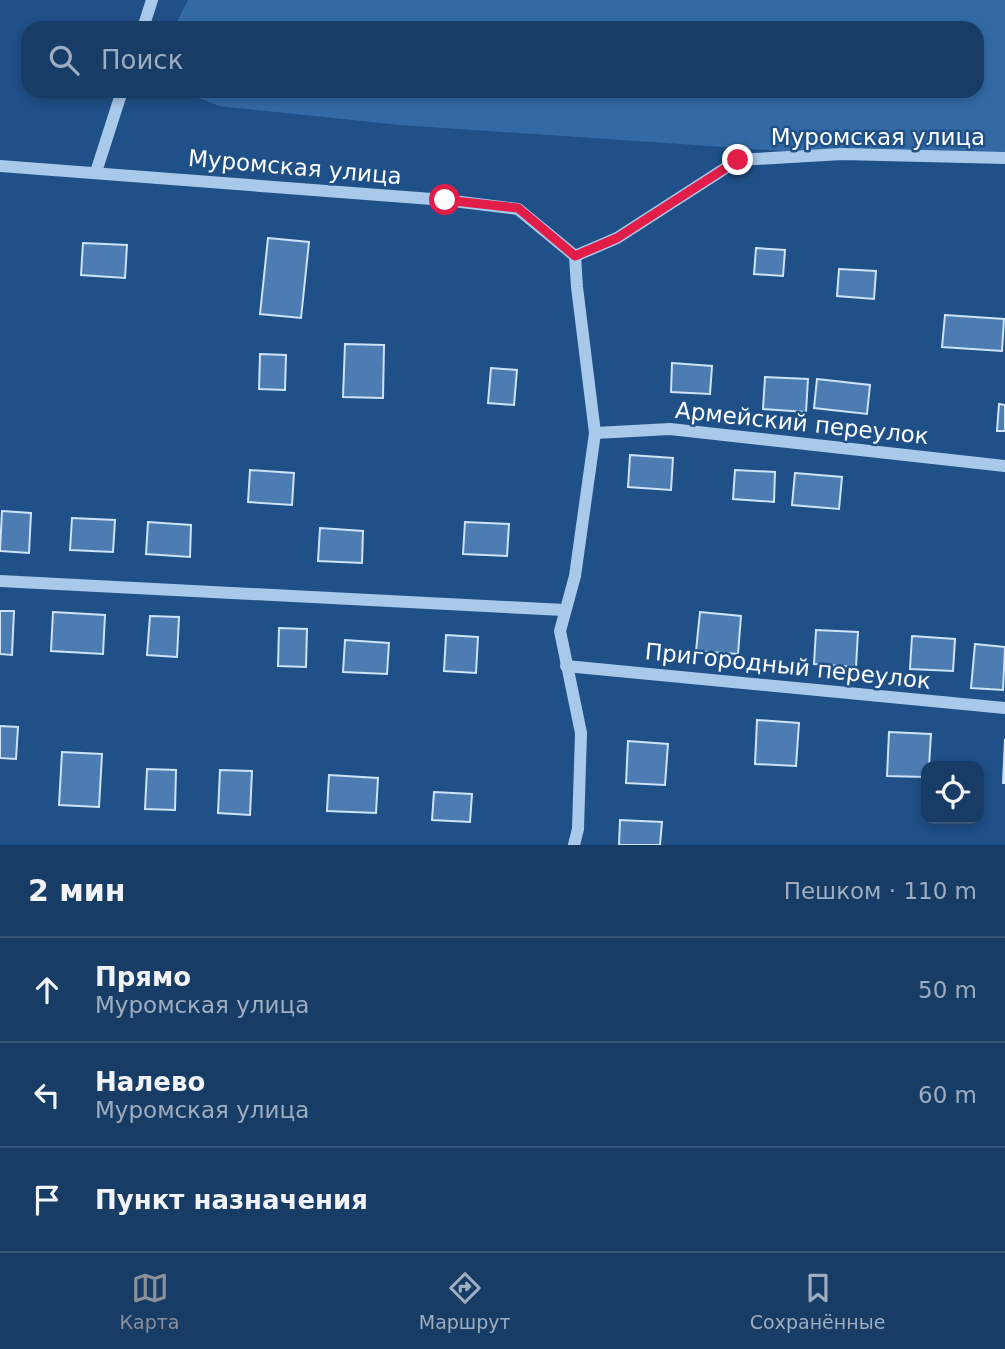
<!DOCTYPE html>
<html lang="ru">
<head>
<meta charset="utf-8">
<style>
  body { margin:0; font-family:"DejaVu Sans",sans-serif; background:#20436c; color:#f1f3f6 }
  .controls { position:absolute; right:21px; bottom:21px; display:grid; overflow:hidden; border-radius:14px; box-shadow:0 4px 10px #0003 }
  .controls button { width:63px; height:63px; display:grid; place-items:center; padding:0; border:0; border-bottom:2px solid #36567a; background:#173c66; color:#f1f3f6; font:35px sans-serif }
  .stop { position:absolute; width:21px; height:21px; margin:-16px; border:5px solid #e11d48; border-radius:50%; background:#fff }
  .stop.end { background:#e11d48; border-color:#fff; box-shadow:0 2px 7px #0008 }
  .list { margin:0; padding:0; list-style:none }
  h2 { display:flex; justify-content:space-between; align-items:center; height:91px; margin:0; padding:0 28px; font-size:30px }
  h2 small { font-size:23px; font-weight:400; color:#9eadbf }
  .list li { display:grid; grid-template-columns:46px 1fr auto; gap:21px; align-items:center; box-sizing:border-box; height:105px; padding:0 28px; border-top:2px solid #36567a }
  .list b { display:block; font-size:26px; white-space:nowrap }
  .list p { margin:0; font-size:23px; white-space:nowrap; color:#9eadbf }
  .list em { font-size:23px; font-style:normal; color:#9eadbf }
  .icon { flex:none; width:38px; height:38px; fill:none; stroke:currentColor; stroke-width:2; stroke-linecap:round; stroke-linejoin:round }
  .map { position:relative; flex:none; width:1005px; height:845px; overflow:hidden }
  .search { position:absolute; background:#173c66; box-shadow:0 4px 10px #0003; left:21px; right:21px; top:21px; height:77px; display:flex; align-items:center; gap:18px; box-sizing:border-box; padding:0 24px; border-radius:21px; color:#9eadbf; font-size:26px }
  .sheet { height:406px; background:#173c66 }
  nav { display:flex; justify-content:space-around; align-items:center; box-sizing:border-box; height:98px; border-top:2px solid #36567a; background:#173c66; font-size:19px; color:#9eadbf }
  nav a { display:grid; justify-items:center; gap:4px }
  nav .on { color:#8c9099 }
  .map>svg:first-child { display:block }
  .green { fill:#336aa5 }
  .building { fill:#4c7cb2; stroke:#cee2f8; stroke-width:2 }
  .lines { fill:none; stroke-linecap:round; stroke-linejoin:round }
  .minor { stroke:#a9c9eb; stroke-width:12 }
  .route { stroke:#e11d48; stroke-width:9 }
  .labels { text-anchor:middle; stroke-width:5; stroke-linejoin:round; paint-order:stroke }
  .street-label { font-size:23px; fill:#fff; stroke:#1f5088 }
</style>
</head>
<body>
<div class="map">
<svg width="1005" height="845" viewBox="0 0 1005 845">
  <rect width="100%" height="100%" fill="#1f5088"/>
  <path class="green" d="M188 0H1005V158L828 154 400 125 219 106 182 91H977V28H174Z"/>
  <g class="building">
    <path d="M268 238 309 242 301 318 260 314Z"/>
    <path d="M83 243 127 245 125 278 81 275Z"/>
    <path d="M756 248 785 250 783 276 754 274Z"/>
    <path d="M839 269 876 271 874 299 837 296Z"/>
    <path d="M945 315 1004 319 1002 351 942 347Z"/>
    <path d="M345 344 384 345 383 398 343 397Z"/>
    <path d="M260 354 286 355 285 390 259 389Z"/>
    <path d="M672 363 712 366 710 394 671 392Z"/>
    <path d="M491 368 517 370 514 405 488 403Z"/>
    <path d="M765 377 808 379 806 412 763 409Z"/>
    <path d="M817 379 870 385 867 414 814 408Z"/>
    <path d="M999 404 1005 405V431H997Z"/>
    <path d="M630 455 673 458 671 490 628 487Z"/>
    <path d="M250 470 294 473 292 505 248 502Z"/>
    <path d="M735 470 775 472 774 502 733 499Z"/>
    <path d="M795 473 842 477 839 509 792 505Z"/>
    <path d="M2 511 31 513 29 553 0 551Z"/>
    <path d="M72 518 115 520 113 552 70 550Z"/>
    <path d="M148 522 191 525 190 557 146 554Z"/>
    <path d="M465 522 509 524 507 556 463 554Z"/>
    <path d="M320 528 363 531 362 563 318 561Z"/>
    <path d="M0 611H14L12 655 0 654Z"/>
    <path d="M53 612 105 615 103 654 51 651Z"/>
    <path d="M700 612 741 616 738 654 696 651Z"/>
    <path d="M150 616 179 617 177 657 147 655Z"/>
    <path d="M279 628 307 629 306 667 278 666Z"/>
    <path d="M816 630 858 632 856 667 814 664Z"/>
    <path d="M446 635 478 637 476 673 444 671Z"/>
    <path d="M912 636 955 639 953 671 910 669Z"/>
    <path d="M345 640 389 643 387 674 343 672Z"/>
    <path d="M975 644 1005 647 1003 690 971 688Z"/>
    <path d="M757 720 799 723 796 766 755 764Z"/>
    <path d="M0 726 18 727 16 759 0 758Z"/>
    <path d="M889 732 931 734 929 766H926V777L887 776Z"/>
    <path d="M1005 739V783H1003Z"/>
    <path d="M628 741 668 744 665 785 626 783Z"/>
    <path d="M62 752 102 754 99 807 59 805Z"/>
    <path d="M147 769 176 770 175 810 145 809Z"/>
    <path d="M220 770 252 771 250 815 218 813Z"/>
    <path d="M329 775 378 778 376 813 327 811Z"/>
    <path d="M434 792 472 794 470 822 432 820Z"/>
    <path d="M620 820 662 822 660 845H619Z"/>
  </g>
  <g class="lines">
    <g class="minor">
      <path d="M143 28 152 0"/>
      <path d="M0 166 445 200 518 209 575 256"/>
      <path d="M96 172 122 91"/>
      <path d="M575 256 617 238 738 160 842 154 1005 158"/>
      <path d="M595 433 670 429 1005 466"/>
      <path d="M0 581 564 610"/>
      <path d="M566 666 1005 708"/>
      <path d="M574 845 578 829 581 733 560 631 575 576 595 433 577 287 575 256"/>
    </g>
  </g>
  <g class="lines">
    <path class="route" d="M445 200 518 208 575 256 617 238 738 160"/>
  </g>
  <g class="labels">
    <g class="street-label">
      <text x="878" y="145">Муромская улица</text>
      <text transform="translate(295 167) rotate(5)" y="8">Муромская улица</text>
      <text transform="translate(802 423) rotate(6)" y="8">Армейский переулок</text>
      <text transform="translate(788 666) rotate(6)" y="8">Пригородный переулок</text>
    </g>
  </g>
</svg>
<div class="controls">
<button><svg class="icon" aria-label="locate" viewBox="0 0 24 24"><circle cx="12" cy="12" r="6"/><path d="M12 2v4M12 18v4M2 12h4M18 12h4"/></svg></button>
</div>
<div class="stop" style="left:445px;top:200px"></div>
<div class="stop end" style="left:738px;top:160px"></div>
<div class="search"><svg class="icon" aria-label="search" viewBox="0 0 24 24"><circle cx="10" cy="10" r="6"/><path d="M15 15l6 6"/></svg>Поиск</div>
</div>
<section class="sheet">
<h2>2 мин<small>Пешком · 110 m</small></h2>
<ul class="list">
<li><svg class="icon" aria-label="ahead" viewBox="0 0 24 24"><path d="M12 20V5M6 11l6-6 6 6"/></svg><div><b>Прямо</b><p>Муромская улица</p></div><em>50 m</em></li>
<li><svg class="icon" aria-label="left" viewBox="0 0 24 24"><path d="M17 20v-9H6M10 6l-5 5 5 5"/></svg><div><b>Налево</b><p>Муромская улица</p></div><em>60 m</em></li>
<li><svg class="icon" aria-label="arrive" viewBox="0 0 24 24"><path d="M6 21V4h12l-3 4 3 4H6"/></svg><div><b>Пункт назначения</b></div></li>
</ul>
</section>
<nav>
<a class="on"><svg class="icon" aria-label="map" viewBox="0 0 24 24"><path d="M3 6l6-2 6 2 6-2v14l-6 2-6-2-6 2zM9 4v14M15 6v14"/></svg>Карта</a>
<a><svg class="icon" aria-label="directions" viewBox="0 0 24 24"><path d="M12 3l9 9-9 9-9-9zM9 14v-3h6M13 9l2 2-2 2"/></svg>Маршрут</a>
<a><svg class="icon" aria-label="saved" viewBox="0 0 24 24"><path d="M7 4h10v16l-5-4-5 4z"/></svg>Сохранённые</a>
</nav>
</body>
</html>
